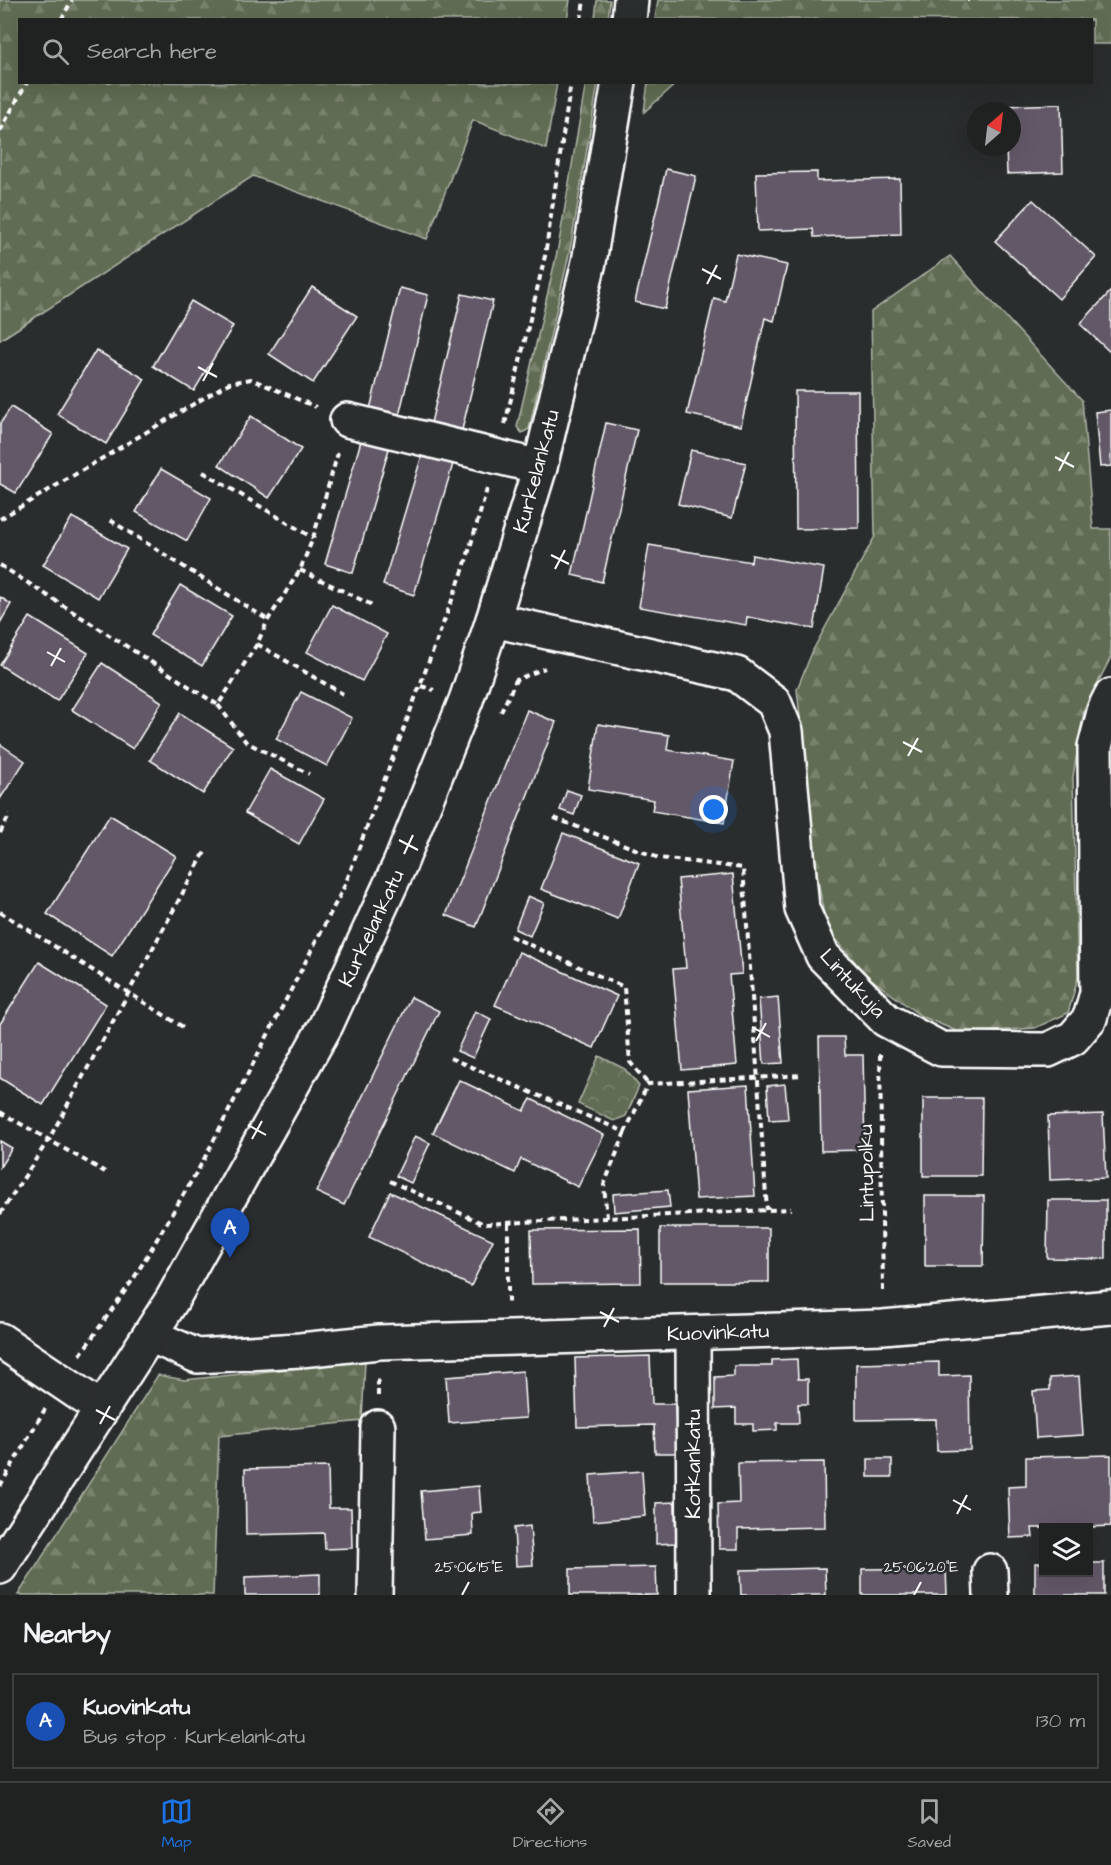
<!DOCTYPE html>
<html lang="en">
<head>
<meta charset="utf-8">
<style>
  body { margin:0; font-family:"Architects Daughter",sans-serif; background:#2d2f2f; color:#f1f3f6 }
  .controls { position:absolute; right:18px; bottom:18px; display:grid; overflow:hidden; border-radius:0px; box-shadow:0 6px 24px #0002 }
  .controls button { width:54px; height:54px; display:grid; place-items:center; padding:0; border:0; border-bottom:2px solid #3d3f40; background:#202222; color:#f1f3f6; font:30px sans-serif }
  .compass { position:absolute; left:967px; top:102px; width:54px; height:54px; border-radius:50%; background:#202222; box-shadow:0 6px 24px #0002; rotate:28deg }
  .you { position:absolute; left:714px; top:810px; width:21px; height:21px; margin:-15px; border:4px solid #fff; border-radius:50%; background:#1a73e8; box-shadow:0 0 0 9px #1a73e833 }
  .badge { display:grid; place-items:center; width:39px; height:39px; border-radius:50%; background:#1a73e8; color:#fff; font-size:20px; font-weight:700 }
  .pin { position:absolute; translate:-50% -50px; filter:drop-shadow(0 2px 3px #0008) }
  .pin::after { content:''; position:absolute; top:32px; width:21px; height:18px; background:inherit; clip-path:polygon(0 0,100% 0,50% 100%) }
  .list { margin:0; padding:0; list-style:none }
  h2 { display:flex; justify-content:space-between; align-items:center; height:78px; margin:0; padding:0 24px; font-size:26px }
  h2 small { font-size:20px; font-weight:400; color:#a2a4a5 }
  .list li { display:grid; grid-template-columns:39px 1fr auto; gap:18px; align-items:center; box-sizing:border-box; height:96px; margin:0 12px 12px; padding:0 12px; border:2px solid #3d3f40; border-radius:0px }
  .list b { display:block; font-size:22px; white-space:nowrap }
  .list p { margin:0; font-size:20px; white-space:nowrap; color:#a2a4a5 }
  .list em { font-size:20px; font-style:normal; color:#a2a4a5 }
  .icon { flex:none; width:33px; height:33px; fill:none; stroke:currentColor; stroke-width:2; stroke-linecap:round; stroke-linejoin:round }
  .map { position:relative; flex:none; width:1111px; height:1595px; overflow:hidden }
  .search { position:absolute; background:#202222; box-shadow:0 6px 24px #0002; left:18px; right:18px; top:18px; height:66px; display:flex; align-items:center; gap:15px; box-sizing:border-box; padding:0 21px; border-radius:0px; color:#a2a4a5; font-size:22px }
  .sheet { height:186px; background:#202222 }
  nav { display:flex; justify-content:space-around; align-items:center; box-sizing:border-box; height:84px; border-top:2px solid #3d3f40; background:#202222; font-size:16px; color:#a2a4a5 }
  nav a { display:grid; justify-items:center; gap:3px }
  nav .on { color:#1a73e8 }
  .map>svg:first-child { display:block }
  .forest { fill:url(#forest-firs); stroke:#b0b6a9; stroke-width:1.5 }
  .park { fill:url(#park-crowns); stroke:#b0b6a9; stroke-width:1.5 }
  .building { fill:#635867; stroke:#fff; stroke-width:1.5 }
  .lines { fill:none; stroke-linecap:round; stroke-linejoin:round }
  .minor-casing { stroke:#fff; stroke-width:38 }
  .path { stroke:#fff; stroke-width:4; stroke-dasharray:6 4.5; stroke-linecap:butt }
  .minor { stroke:#2a2d2e; stroke-width:33 }
  .ticks { fill:none; stroke:#fff; stroke-width:2 }
  .labels { text-anchor:middle; stroke-width:5; stroke-linejoin:round; paint-order:stroke }
  .street-label { font-size:21px; fill:#fff; stroke:#2a2d2e }
  .ticks-label { font-size:15px; text-anchor:middle; fill:#fff; stroke:#2a2d2e; stroke-width:5; stroke-linejoin:round; paint-order:stroke }
</style>
</head>
<body>
<div class="map">
<svg width="1111" height="1595" viewBox="0 0 1111 1595">
  <defs>
    <pattern id="forest-firs" width="22" height="20" patternUnits="userSpaceOnUse" patternTransform="scale(1.5)"><rect width="22" height="20" fill="#616c53"/><path d="M5 1l3.5 6h-7zM16 11l3.5 6h-7z" fill="#79826d"/></pattern>
    <pattern id="park-crowns" width="20" height="18" patternUnits="userSpaceOnUse" patternTransform="scale(1.5)"><rect width="20" height="18" fill="#616c53"/><path d="M2 6a3 3 0 1 1 6 0M12 15a3 3 0 1 1 6 0" fill="none" stroke="#79826d"/></pattern>
  </defs>
  <rect width="100%" height="100%" fill="#2a2d2e"/>
  <filter id="ink" filterUnits="userSpaceOnUse"><feTurbulence type="fractalNoise" baseFrequency=".0167" numOctaves="2"/><feDisplacementMap in="SourceGraphic" scale="12" xChannelSelector="R" yChannelSelector="G"/><feConvolveMatrix kernelMatrix="1 2 1 2 8 2 1 2 1" color-interpolation-filters="sRGB"/></filter>
  <g filter="url(#ink)">
    <g class="forest">
      <path d="M0 0H570L567 20H20V82L557 83 546 149 473 120 427 239 253 176 0 340Z"/>
      <path d="M597 0H610L608 19H595Z"/>
      <path d="M658 0H1111V44H1092V20L655 19Z"/>
      <path d="M586 82 598 83 570 250 529 429 522 433 517 427 558 248Z"/>
      <path d="M648 82H677V83L644 112Z"/>
      <path d="M950 256 1082 400 1093 529H1111V657L1084 710 1073 777 1078 978 1068 1013 1035 1028 961 1033 921 1016 866 975 826 927 815 862 797 689 813 650 875 536 871 312Z"/>
      <path d="M365 1361 362 1421 219 1436 213 1595H18L158 1375 184 1380Z"/>
    </g>
    <path class="park" d="M599 1056 625 1069 639 1086 626 1116 614 1121 578 1104Z"/>
    <g class="building">
      <path d="M1061 104 1063 172 1007 174 1006 147H1012V111H1005V106Z"/>
      <path d="M666 169 696 176 665 309 635 302Z"/>
      <path d="M817 172V181L900 179 901 234 814 237 813 229 758 231 756 173Z"/>
      <path d="M1033 200 1096 257 1059 299 995 241Z"/>
      <path d="M736 254 787 265 774 321 765 318 741 426 687 414 714 298 725 301Z"/>
      <path d="M312 287 357 316 313 383 269 354Z"/>
      <path d="M400 288 428 295 398 420 369 413Z"/>
      <path d="M1111 291V353L1080 324Z"/>
      <path d="M462 294 493 301 461 434 430 427Z"/>
      <path d="M191 301 233 326 194 391 153 366Z"/>
      <path d="M96 350 145 379 106 444 57 414Z"/>
      <path d="M795 391H858L859 528 796 529Z"/>
      <path d="M11 407 53 434 16 493 0 484V424Z"/>
      <path d="M1111 410V466L1100 467 1095 412Z"/>
      <path d="M251 416 301 449 269 498 219 465Z"/>
      <path d="M606 423 637 430 602 582 572 575Z"/>
      <path d="M363 434 391 442 353 573 325 564Z"/>
      <path d="M691 450 746 463 732 518 678 504Z"/>
      <path d="M422 455 453 464 414 595 383 585Z"/>
      <path d="M161 469 211 498 187 541 136 512Z"/>
      <path d="M72 517 127 549 98 598 43 565Z"/>
      <path d="M649 545 751 562 752 555 824 568 814 629 747 617 746 625 639 607Z"/>
      <path d="M180 585 232 616 202 666 150 635Z"/>
      <path d="M0 597 11 604 0 623Z"/>
      <path d="M332 605 387 634 362 681 307 652Z"/>
      <path d="M30 617 88 653 57 701 0 665Z"/>
      <path d="M102 663 162 702 133 749 72 710Z"/>
      <path d="M301 692 352 718 327 766 276 739Z"/>
      <path d="M527 710 556 722 476 927 446 915Z"/>
      <path d="M180 713 233 747 203 794 150 760Z"/>
      <path d="M598 724 669 735 667 750 734 761 724 823 652 811 654 800 588 789Z"/>
      <path d="M0 744 25 761 0 799Z"/>
      <path d="M270 769 324 799 299 844 245 813Z"/>
      <path d="M567 790 581 795 574 815 560 810Z"/>
      <path d="M110 815 176 856 112 956 47 914Z"/>
      <path d="M563 833 639 863 618 919 541 889Z"/>
      <path d="M733 874 742 974 729 975 737 1065 682 1070 673 969 686 968 678 879Z"/>
      <path d="M528 896 544 903 530 936 515 929Z"/>
      <path d="M519 952 617 996 594 1048 495 1005Z"/>
      <path d="M39 962 106 1004 43 1105 0 1078V1024Z"/>
      <path d="M411 997 439 1011 344 1205 316 1192Z"/>
      <path d="M778 997 783 1063 764 1064 759 999Z"/>
      <path d="M475 1011 491 1019 473 1058 457 1051Z"/>
      <path d="M819 1037H844L845 1055H863L865 1150 821 1151Z"/>
      <path d="M459 1080 524 1111 531 1099 604 1135 578 1187 521 1159 515 1173 433 1133Z"/>
      <path d="M785 1084 788 1119 769 1120 767 1086Z"/>
      <path d="M748 1085 755 1196 696 1199 688 1089Z"/>
      <path d="M923 1098H982L981 1176H923Z"/>
      <path d="M1103 1114 1106 1178 1050 1180 1048 1116Z"/>
      <path d="M415 1136 430 1143 411 1183 396 1176Z"/>
      <path d="M0 1141 12 1148 0 1167Z"/>
      <path d="M668 1190 670 1207 614 1212 613 1194Z"/>
      <path d="M390 1192 493 1240 471 1286 369 1237Z"/>
      <path d="M925 1196H984L983 1266H925Z"/>
      <path d="M1048 1200H1106V1259L1047 1258Z"/>
      <rect x="660" y="1228" width="109" height="54"/>
      <path d="M640 1229 641 1283 532 1284 531 1230Z"/>
      <path d="M650 1356 652 1404H675L677 1453H655L654 1425 577 1427 575 1358Z"/>
      <path d="M797 1359 798 1379H808V1404H798L799 1423H777V1430L753 1431V1424H736V1408L715 1409V1377L734 1376V1366H772V1360Z"/>
      <path d="M939 1362V1376L969 1375 970 1450 937 1451 936 1419 856 1420V1364Z"/>
      <path d="M523 1371 526 1418 449 1423 446 1377Z"/>
      <path d="M1079 1376 1083 1435 1036 1438 1033 1391 1050 1390V1378Z"/>
      <path d="M1111 1455V1526L1090 1527V1539L1088 1528H1032L1033 1537 1010 1538 1008 1487 1026 1486V1457Z"/>
      <rect x="868" y="1459" width="24" height="18"/>
      <path d="M824 1462 825 1527 738 1529V1549H719L718 1504 739 1503 738 1463Z"/>
      <path d="M328 1467 329 1508H351L352 1548 325 1549 324 1533 246 1535 245 1469Z"/>
      <path d="M642 1471 645 1516 593 1521 590 1475Z"/>
      <path d="M479 1486 481 1512 472 1513 473 1535 425 1539 421 1491Z"/>
      <path d="M675 1502 676 1543 656 1544V1503Z"/>
      <path d="M530 1526 533 1565 516 1566 514 1528Z"/>
      <path d="M1035 1563H1044V1572H1088V1563H1104V1595H1035Z"/>
      <path d="M656 1567 657 1595H570V1569Z"/>
      <path d="M825 1568 826 1595H741L740 1570Z"/>
      <path d="M946 1568 947 1595H862V1569Z"/>
      <path d="M320 1574V1595H245V1577Z"/>
    </g>
    <g class="lines">
      <g class="minor-casing">
        <g id="minor">
          <path d="M629 20 631 0"/>
          <path d="M347 420 540 467"/>
          <path d="M493 620 737 674 774 702 786 731 802 909 823 956 886 1020 941 1049 1048 1050 1073 1038 1090 1018 1097 993 1095 747 1105 708 1111 696"/>
          <path d="M693 1333 694 1595"/>
          <path d="M150 1335 197 1356 300 1350 379 1342 883 1327 1111 1307"/>
          <path d="M0 1340 102 1409"/>
          <path d="M0 1567 172 1300 326 1025 400 864 466 700 493 620 540 467 589 262 619 82"/>
          <path d="M990 1571 991 1595"/>
          <path d="M375 1595 378 1427"/>
        </g>
      </g>
      <g class="path">
        <path d="M967 0H969"/>
        <path d="M61 20 72 0"/>
        <path d="M581 20 584 0"/>
        <path d="M0 131 27 82"/>
        <path d="M505 424 545 256 571 82"/>
        <path d="M203 472 313 538"/>
        <path d="M0 519 229 383 251 379 316 407"/>
        <path d="M110 520 268 620"/>
        <path d="M0 565 218 705 257 644 268 620 300 570 313 538 338 453"/>
        <path d="M300 570 374 606"/>
        <path d="M257 644 343 694"/>
        <path d="M421 686 434 690"/>
        <path d="M218 705 246 742 309 774"/>
        <path d="M501 712 516 680 545 668"/>
        <path d="M554 818 659 858 743 868 767 1210"/>
        <path d="M0 833 10 814"/>
        <path d="M0 912 183 1027"/>
        <path d="M510 936 624 987 630 1062 648 1084"/>
        <path d="M880 1054 883 1293"/>
        <path d="M450 1058 625 1132 648 1084 803 1075"/>
        <path d="M0 1112 105 1172"/>
        <path d="M390 1181 484 1224 791 1209"/>
        <path d="M0 1214 49 1139 205 852"/>
        <path d="M607 1218 604 1185 625 1132"/>
        <path d="M508 1223V1303"/>
        <path d="M80 1355 134 1278 202 1163 345 885 464 568 487 489"/>
        <path d="M378 1396V1376"/>
        <path d="M0 1486 45 1409"/>
      </g>
      <use href="#minor" class="minor"/>
    </g>
  </g>
  <path class="ticks" d="M702 269 721 279M707 284 717 265M198 367 217 377M203 381 213 363M1055 457 1074 467M1059 471 1069 452M551 555 569 564M555 569 565 550M47 652 65 662M51 666 61 648M903 742 922 752M908 756 918 738M399 840 418 850M404 854 413 835M752 1027 770 1037M756 1041 766 1023M248 1125 266 1135M252 1139 262 1121M600 1312 619 1322M604 1327 614 1308M96 1410 115 1420M100 1424 110 1406M953 1500 971 1510M957 1514 967 1495M462 1595 469 1582M914 1595 921 1582"/>
  <g class="labels">
    <g class="street-label">
      <text transform="translate(536 471) rotate(-75)" y="7">Kurkelankatu</text>
      <text transform="translate(371 928) rotate(-65)" y="7">Kurkelankatu</text>
      <text transform="translate(853 983) rotate(47)" y="7">Lintukuja</text>
      <text transform="translate(866 1173) rotate(-91)" y="7">Lintupolku</text>
      <text transform="translate(718 1332) rotate(-2)" y="7">Kuovinkatu</text>
      <text transform="translate(693 1464) rotate(-90)" y="7">Kotkankatu</text>
    </g>
  </g>
  <g class="ticks-label">
    <text x="469" y="1572">25°06'15"E</text>
    <text x="921" y="1572">25°06'20"E</text>
  </g>
</svg>
<div class="controls">
<button><svg class="icon" aria-label="layers" viewBox="0 0 24 24"><path d="M12 4l9 5-9 5-9-5zM3 14l9 5 9-5"/></svg></button>
</div>
<svg class="compass" viewBox="-18 -18 36 36"><path d="M0-13l5 13h-10z" fill="#e53935"/><path d="M0 13l5-13h-10z" fill="#a2a4a5"/></svg>
<div class="you"></div>
<div class="pin badge" style="left:230px;top:1258px;background:#1a4fb4">A</div>
<div class="search"><svg class="icon" aria-label="search" viewBox="0 0 24 24"><circle cx="10" cy="10" r="6"/><path d="M15 15l6 6"/></svg>Search here</div>
</div>
<section class="sheet">
<h2>Nearby<small></small></h2>
<ul class="list">
<li><span class="badge" style="background:#1a4fb4">A</span><div><b>Kuovinkatu</b><p>Bus stop · Kurkelankatu</p></div><em>130 m</em></li>
</ul>
</section>
<nav>
<a class="on"><svg class="icon" aria-label="map" viewBox="0 0 24 24"><path d="M3 6l6-2 6 2 6-2v14l-6 2-6-2-6 2zM9 4v14M15 6v14"/></svg>Map</a>
<a><svg class="icon" aria-label="directions" viewBox="0 0 24 24"><path d="M12 3l9 9-9 9-9-9zM9 14v-3h6M13 9l2 2-2 2"/></svg>Directions</a>
<a><svg class="icon" aria-label="saved" viewBox="0 0 24 24"><path d="M7 4h10v16l-5-4-5 4z"/></svg>Saved</a>
</nav>
</body>
</html>
